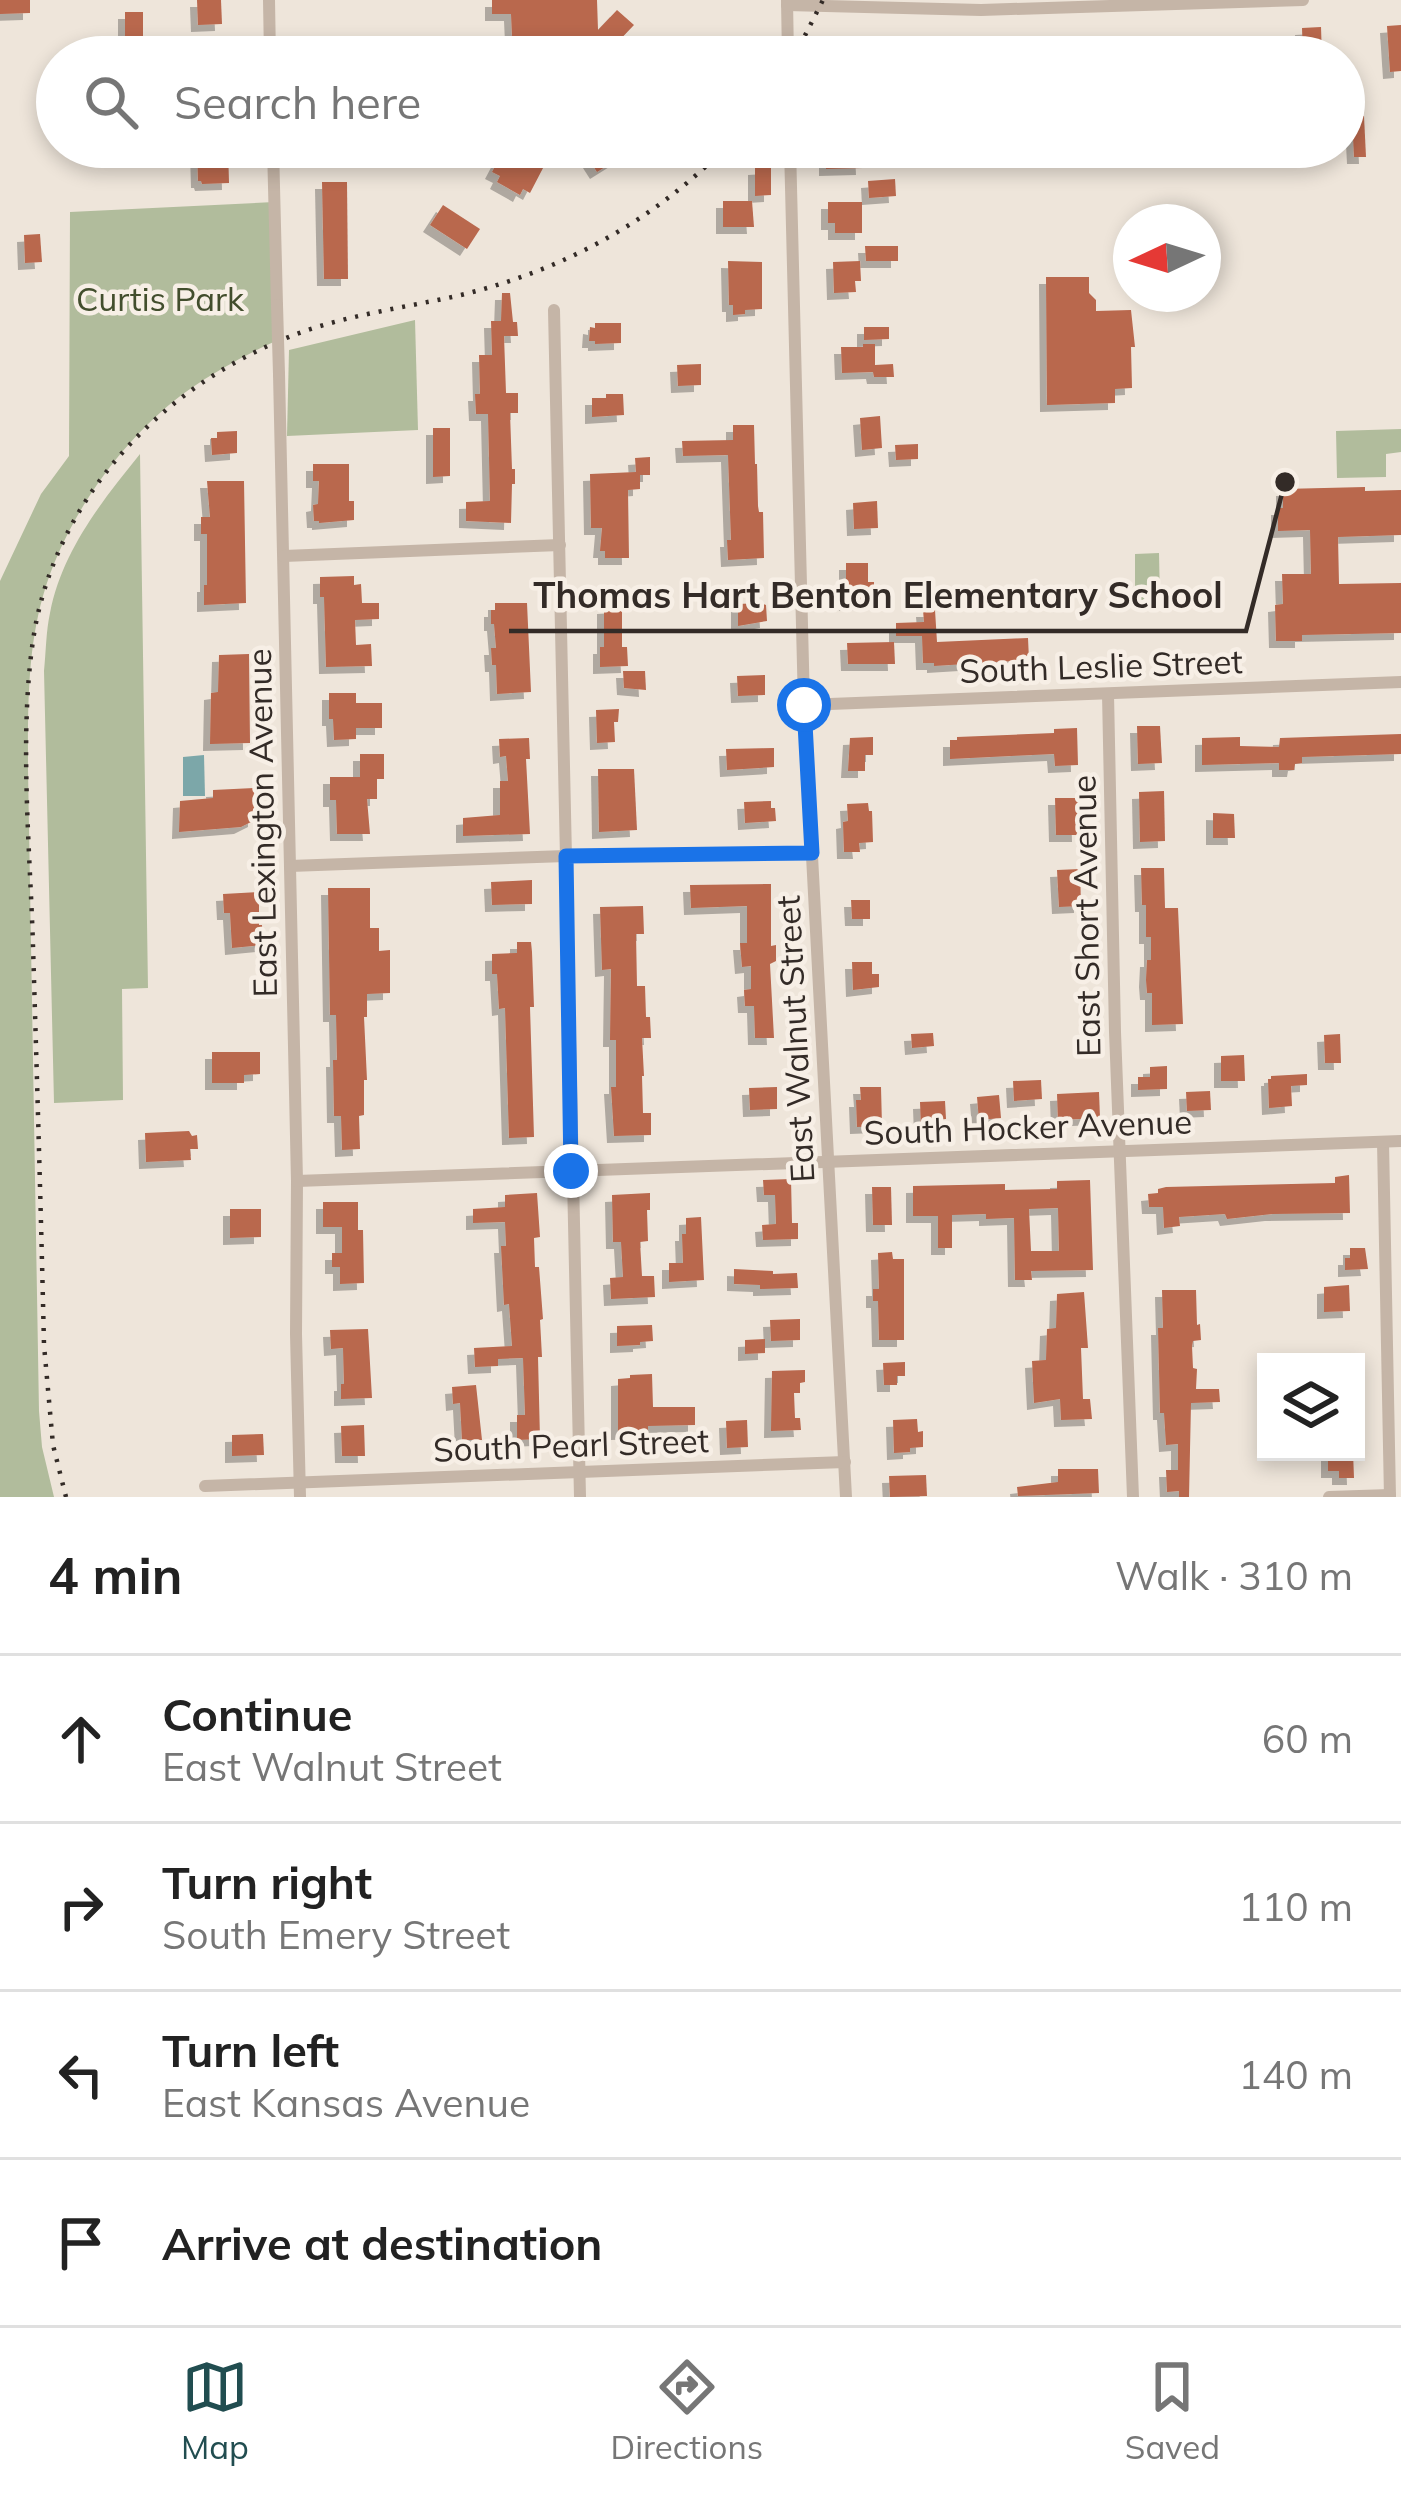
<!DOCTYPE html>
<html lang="en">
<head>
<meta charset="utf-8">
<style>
  body { margin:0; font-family:Mulish,sans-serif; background:#f6f6f6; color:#222 }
  .controls { position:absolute; right:36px; bottom:36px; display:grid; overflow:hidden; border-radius:0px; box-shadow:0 6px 18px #0003 }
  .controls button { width:108px; height:108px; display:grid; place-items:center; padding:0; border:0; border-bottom:3px solid #e0e0e0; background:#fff; color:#222; font:60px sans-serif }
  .compass { position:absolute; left:1113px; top:204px; width:108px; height:108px; border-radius:50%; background:#fff; box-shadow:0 6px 18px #0003; rotate:266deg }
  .stop { position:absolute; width:36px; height:36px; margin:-27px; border:9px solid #1a73e8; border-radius:50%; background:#fff }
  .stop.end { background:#1a73e8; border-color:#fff; box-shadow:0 3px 12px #0008 }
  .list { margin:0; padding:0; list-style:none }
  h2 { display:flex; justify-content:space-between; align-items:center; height:156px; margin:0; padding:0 48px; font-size:51px }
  h2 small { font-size:39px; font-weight:400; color:#767676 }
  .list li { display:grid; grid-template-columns:78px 1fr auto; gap:36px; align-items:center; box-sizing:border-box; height:168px; padding:0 48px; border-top:3px solid #e0e0e0 }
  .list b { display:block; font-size:45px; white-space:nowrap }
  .list p { margin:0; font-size:39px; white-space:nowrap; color:#767676 }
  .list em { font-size:39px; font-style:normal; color:#767676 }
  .icon { flex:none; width:66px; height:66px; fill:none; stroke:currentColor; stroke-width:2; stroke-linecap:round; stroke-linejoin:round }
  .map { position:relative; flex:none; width:1401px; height:1497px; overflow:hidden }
  .search { position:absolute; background:#fff; box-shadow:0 6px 18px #0003; left:36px; right:36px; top:36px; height:132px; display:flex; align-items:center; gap:30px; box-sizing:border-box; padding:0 42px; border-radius:66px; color:#767676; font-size:45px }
  .sheet { height:828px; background:#fff }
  nav { display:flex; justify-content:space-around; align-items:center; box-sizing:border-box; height:168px; border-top:3px solid #e0e0e0; background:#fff; font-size:33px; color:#767676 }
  nav a { display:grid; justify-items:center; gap:6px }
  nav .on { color:#214d50 }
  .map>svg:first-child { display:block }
  .green { fill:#b1bc9c }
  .water { fill:#7ca7a9 }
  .building { fill:#b9674d; fill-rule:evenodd; filter:url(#shadow) }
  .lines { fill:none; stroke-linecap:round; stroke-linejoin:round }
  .minor { stroke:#c5b5a7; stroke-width:12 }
  .rail { stroke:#332b27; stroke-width:4.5; stroke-dasharray:3 9; stroke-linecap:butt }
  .minor-bridge { stroke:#c5b5a7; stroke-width:12 }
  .route { stroke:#1a73e8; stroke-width:15 }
  .labels { text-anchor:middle; stroke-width:9; stroke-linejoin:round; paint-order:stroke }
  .park-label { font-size:33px; fill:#424e2d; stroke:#f7efe6 }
  .street-label { font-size:33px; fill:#332b27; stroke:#f7efe6 }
  .leader { fill:none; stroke:#332b27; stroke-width:4.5 }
  .callout-dot { fill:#332b27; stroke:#f7efe6; stroke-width:4.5 }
  .callout-label { font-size:36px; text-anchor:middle; font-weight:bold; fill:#332b27; stroke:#f7efe6; stroke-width:9; stroke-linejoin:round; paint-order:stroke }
</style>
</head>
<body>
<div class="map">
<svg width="1401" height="1497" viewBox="0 0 1401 1497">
  <defs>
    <filter id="shadow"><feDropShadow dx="-7" dy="7" stdDeviation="0" flood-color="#0004"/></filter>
  </defs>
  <rect width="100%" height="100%" fill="#eee5da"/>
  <g class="green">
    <path d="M274 202 278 340C247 354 217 370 190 389 124 435 65 518 43 596 27 652 28 711 28 769L39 1411 42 1447 54 1497H0V581L41 494 69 456 70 212Z"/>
    <path d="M415 320 418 430 287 436 289 350Z"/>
    <path d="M1401 429V452L1386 454V477L1337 478 1336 431Z"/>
    <path d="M140 454 148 988 122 989 123 1100 54 1103 44 671C46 652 46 631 50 613 62 551 102 501 140 454Z"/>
    <path d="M1159 553 1160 601 1135 602V554Z"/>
  </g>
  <path class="water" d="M204 755 205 796H183V757Z"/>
  <g class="building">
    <path d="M0 0H30V13L0 14Z"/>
    <path d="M197 0H221L222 24 198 25Z"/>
    <path d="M492 0H597L598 30 617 10 634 25 611 49 607 45 596 57H513L511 14H492Z"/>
    <rect x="125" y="12" width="18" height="26"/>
    <path d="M1401 25V71L1390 72 1387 26Z"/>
    <path d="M1321 27 1322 57H1303L1302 28Z"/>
    <path d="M1090 41 1091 57H1073L1072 42Z"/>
    <path d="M1364 116 1366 157H1354L1352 117Z"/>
    <path d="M197 147H228L229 183 202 184 201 181H198Z"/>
    <path d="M485 147H554L530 193 523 189 520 195 497 182 500 176 492 172 501 155Z"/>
    <path d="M581 147H637L597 172Z"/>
    <path d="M862 147 863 168 826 169V149Z"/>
    <path d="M771 167V195L755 196V168Z"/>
    <path d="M895 179 896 196 869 198 868 181Z"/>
    <path d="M322 182H347L348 279H324Z"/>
    <path d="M723 201H752L754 227H723Z"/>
    <path d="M828 202H862V233H835V223H828Z"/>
    <path d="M443 205 480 229 467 249 430 225Z"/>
    <path d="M40 234 42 262 25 263 24 235Z"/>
    <path d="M865 246H898V261H866Z"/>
    <path d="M728 261 762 262V309L745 310V314L733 315V305H729Z"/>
    <path d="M860 261 861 281H855L856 292 834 293 833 262Z"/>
    <path d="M1046 277H1089V293L1096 300V311L1131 310 1135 347H1131L1132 388 1115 389V403L1047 405Z"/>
    <path d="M502 293H510L513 322H517L518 336H504L506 393H518V413H510L512 469H515V484H512L511 523 466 521V502L490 501 488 414H476L475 394H480L479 355H492L491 321H501Z"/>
    <path d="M595 323H621V343L595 344V341H589L590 327 595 328Z"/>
    <path d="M864 327H889V339L864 340Z"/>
    <path d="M863 344H875V365L893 364 894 377H874L873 372 842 373 841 347H863Z"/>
    <path d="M701 364V385L678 386 677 365Z"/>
    <path d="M606 394H623L624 415 592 417V398H606Z"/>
    <path d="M880 416 882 448 862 450 860 418Z"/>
    <path d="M733 425H754L755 464H757L758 506 759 512H763L764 558 728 560 727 540H731L728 455 683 456 682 441 733 440Z"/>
    <path d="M433 428H450V476L433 477Z"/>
    <path d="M237 431V453L212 455 211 438H217V432Z"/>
    <path d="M918 444V459L896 460 895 445Z"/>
    <path d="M650 457V475H640V489L628 490 629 558H605V551H600L602 528H591L590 474 636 472 635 458Z"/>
    <path d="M313 464H349V501H354V520L319 523V521H314L313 505 318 504 319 481H313Z"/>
    <path d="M207 481H244L246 603 204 605V585H207V534H201V517H210Z"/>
    <path d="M1365 487V491L1401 490V535L1338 537 1339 584 1401 583V633L1302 635V641H1276L1275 605 1283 604 1282 574H1311L1310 530 1278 531V508H1283V489Z"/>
    <path d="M877 501 878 528 854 529 853 503Z"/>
    <path d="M846 563H868V582H874V599H868V603L846 604Z"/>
    <path d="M354 576V585L361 584 362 603H379V619L355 620 356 645 371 644 372 666 326 667 324 597H320V577Z"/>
    <path d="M495 603H527L531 692 497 694 496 665H492L491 648H496L494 624H491V610H495Z"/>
    <path d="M761 603 766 605 767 621 738 626V604Z"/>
    <path d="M622 606V647H627L628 666 600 667V647H604V607Z"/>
    <path d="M923 610H935L937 642 1028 638 1029 660 934 666V663H923L922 636H896V623L924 622Z"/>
    <path d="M894 642 895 664H848L847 643Z"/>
    <path d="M249 654 250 743 210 744 211 693 218 692 219 655Z"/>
    <path d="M623 671H645L646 690 624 688Z"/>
    <path d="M765 675V695L738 696 737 676Z"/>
    <path d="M329 693H356V703H382V728H356V739L334 740 333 719H329Z"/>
    <path d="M619 709 618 722H614L615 742 597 743 596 710Z"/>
    <path d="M1137 726H1160L1162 763 1138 764Z"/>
    <path d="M1077 728 1078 765 1055 766 1054 754 950 759V740H957V737L1054 733V729Z"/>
    <path d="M1401 734V754L1302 757V763L1295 764 1294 770H1279V763L1202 765V738L1240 737V746L1279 747 1280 738Z"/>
    <path d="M873 737V755H865V771H848L850 738Z"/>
    <path d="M529 738 530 759H526L530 834 463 836V818L500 815V781H508L506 756 500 757 499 739Z"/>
    <path d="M774 748V767L727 770 726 749Z"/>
    <path d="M360 754H384V779H377V799H367L370 834H337L336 800H330V777H360Z"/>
    <path d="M598 769H634L637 830 599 832Z"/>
    <path d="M254 788 255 820 241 827 179 832 180 801 213 798V790Z"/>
    <path d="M1164 791 1165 841 1140 842 1139 792Z"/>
    <path d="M1055 798H1078L1079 835H1056Z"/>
    <path d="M771 801V808H775L776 821 745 823 744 802Z"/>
    <path d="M868 803 869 811H872L873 842 859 843 860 852H844L843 822 848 821 847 804Z"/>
    <path d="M1213 813 1234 814 1235 838H1213Z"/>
    <path d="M1141 868H1164L1165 908H1178L1183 1024 1152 1025V993H1147L1146 980 1147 960H1151V937H1146V905H1142Z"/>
    <path d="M1080 869 1081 906 1059 907 1057 870Z"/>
    <path d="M532 880V904L492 905 491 882Z"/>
    <path d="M771 884V946L776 945V961L770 964 774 1038H755L754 1006H745L744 990 751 989V966L742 967 740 943H747V906L691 908 690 885Z"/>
    <path d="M328 888H370V928H379V951L390 950V993L367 994V1017H364L367 1080H364V1115L359 1116 360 1149 342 1150 341 1116H334L333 1060H337L336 1015H330Z"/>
    <path d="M259 892V925H262L263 945 232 948 230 913H224L223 894Z"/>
    <path d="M851 900H870V919H852Z"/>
    <path d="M643 906 644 934H636L637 986H645L646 1017H650L651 1038H642L644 1076H642L643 1113H651V1135L614 1136 611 1087H616V1040H610L611 969 602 970 600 907Z"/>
    <path d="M517 942H531L532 952 534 1007H530L534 1137 509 1138 505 1008 499 1009 497 974H492V954L517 953Z"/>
    <path d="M852 962H872V974H879V987L853 990Z"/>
    <path d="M933 1033 934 1046 912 1048 911 1034Z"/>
    <path d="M1340 1034 1341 1063H1325L1324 1035Z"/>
    <path d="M212 1052H260V1074L244 1075V1083H212Z"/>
    <path d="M1244 1055 1245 1081H1221V1056Z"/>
    <path d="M1167 1066V1089L1138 1090V1077H1150V1067Z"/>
    <path d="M1307 1074V1085L1291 1086 1292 1106 1269 1108 1268 1079H1271V1076Z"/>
    <path d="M1041 1080 1042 1099 1014 1101 1013 1081Z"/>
    <path d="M777 1087V1109L750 1110 749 1088Z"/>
    <path d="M860 1087H881L882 1126 857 1127 856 1100H861Z"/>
    <path d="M1210 1091 1211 1110 1187 1111 1186 1092Z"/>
    <path d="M1099 1092 1100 1118 1058 1120 1057 1094Z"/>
    <path d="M999 1095 1001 1118 979 1120 977 1097Z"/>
    <path d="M945 1101 946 1119 936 1120V1126L921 1127 920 1102Z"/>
    <path d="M189 1131 192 1136 197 1135 198 1149H190L191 1160 146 1162 145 1133Z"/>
    <path d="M1349 1175 1350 1213 1272 1214 1227 1219 1225 1214 1179 1217 1180 1226 1164 1228 1163 1207H1149L1148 1194 1158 1193V1189L1166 1187 1335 1183V1177Z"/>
    <path d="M791 1179 792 1223H798V1239L763 1240 762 1225 776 1224 775 1195H764L763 1180Z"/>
    <path d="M1090 1180 1093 1270 1031 1271 1032 1280H1015L1014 1218 986 1219V1214L952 1215V1248H938V1216H913V1186L1005 1184V1190L1057 1189V1181ZM1058 1208 1059 1251H1031L1029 1209Z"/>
    <path d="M872 1187H891L892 1225H873Z"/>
    <path d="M537 1193 540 1237 534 1238 535 1267H539L543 1319 540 1320 542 1357H538L540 1439 517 1440V1415H525L523 1358 498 1359V1366L475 1367 474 1348 512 1346 509 1304 504 1305 501 1246H506L505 1222 473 1223V1209L505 1207V1195Z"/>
    <path d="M650 1193V1210H647L648 1241 640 1242 642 1276H654L655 1297 611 1299 610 1278 623 1277 621 1242H613L612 1195Z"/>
    <path d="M323 1202H358V1230H363L364 1283 340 1284V1267H332V1253H342V1227H323Z"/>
    <path d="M230 1209H261V1237L230 1238Z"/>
    <path d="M701 1217 704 1280 669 1282V1263H683L682 1234H686V1218Z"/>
    <path d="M1350 1248H1365L1368 1269 1345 1270V1258H1350Z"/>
    <path d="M892 1252 893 1259H904V1340H879L878 1301H873V1289H879L878 1253Z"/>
    <path d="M734 1269 773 1271V1274L797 1273 798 1288 760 1289V1285L734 1284Z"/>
    <path d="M1349 1285 1350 1311 1324 1312V1287Z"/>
    <path d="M1162 1290H1196L1197 1325 1200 1324 1201 1340 1193 1341 1192 1346 1193 1368 1197 1369 1196 1389H1219L1220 1402 1191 1403 1189 1497H1179V1491L1167 1492 1166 1470H1178V1444L1166 1445 1164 1413H1160L1158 1328H1163Z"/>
    <path d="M1084 1292 1088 1348H1081L1083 1399H1090L1092 1419 1061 1420 1060 1399 1034 1403 1032 1361 1046 1360 1047 1329 1056 1328 1057 1294Z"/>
    <path d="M800 1319V1340L771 1341 770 1320Z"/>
    <path d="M652 1325 653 1341 640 1342V1345L617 1346V1326Z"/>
    <path d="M368 1329 372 1398 341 1399V1384H344L343 1348 331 1349 330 1330Z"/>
    <path d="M765 1339V1353L745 1354V1340Z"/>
    <path d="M905 1362V1376H897V1385H884L883 1363Z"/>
    <path d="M805 1370V1382L800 1383V1393H794L795 1418H800L801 1430 771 1431 772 1371Z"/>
    <path d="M652 1374 653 1407H695V1425L648 1426V1432L618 1433V1379L630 1378V1375Z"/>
    <path d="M476 1385 482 1440H462L460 1403 453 1404 452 1387Z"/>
    <path d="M917 1419 918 1432 923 1431V1447L910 1448V1452L894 1453 893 1420Z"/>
    <path d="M747 1420 748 1447 727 1448 726 1421Z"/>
    <path d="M364 1425 365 1456H342L341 1426Z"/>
    <path d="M263 1434 264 1455 232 1456V1435Z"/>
    <path d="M1328 1452H1353L1354 1478H1339V1471H1328Z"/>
    <path d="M1058 1469H1098L1099 1493 1018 1496 1017 1487 1058 1482Z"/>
    <path d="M926 1475 927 1496 890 1497 889 1476Z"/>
  </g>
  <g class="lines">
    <g class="minor">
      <path d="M269 0 270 57"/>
      <path d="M787 0 788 57"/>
      <path d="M787 5 981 10 1303 0"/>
      <path d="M273 147 277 305"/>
      <path d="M790 147 804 705 846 1497"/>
      <path d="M554 310 580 1497"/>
      <path d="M279 374 297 1181 296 1334 300 1497"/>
      <path d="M284 556 560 545"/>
      <path d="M1108 694 1115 1032 1133 1497"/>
      <path d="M804 705 1401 682"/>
      <path d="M290 866 566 856 812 853"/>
      <path d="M1383 1142 1390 1497"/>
      <path d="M297 1181 1401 1141"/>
      <path d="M205 1486 845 1462"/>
      <path d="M1329 1497 1390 1495"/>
    </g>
    <g class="rail">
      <path d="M794 57 823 0"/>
      <path d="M66 1497 53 1445 44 1345C41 1212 37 1079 33 946 30 846 18 726 35 628 61 488 171 379 302 332 353 314 408 307 461 295 563 270 652 222 726 147"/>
    </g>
    <path class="minor-bridge" d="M277 305 279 374"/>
  </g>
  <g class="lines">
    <path class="route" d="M571 1171 566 856 812 853 804 705"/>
  </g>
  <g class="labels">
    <g class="park-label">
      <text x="160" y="311">Curtis Park</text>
    </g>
    <g class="street-label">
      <text transform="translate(1101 666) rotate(-2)" y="12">South Leslie Street</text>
      <text transform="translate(262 823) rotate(-91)" y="12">East Lexington Avenue</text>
      <text transform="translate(1086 916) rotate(-91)" y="12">East Short Avenue</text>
      <text transform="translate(795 1039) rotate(-93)" y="12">East Walnut Street</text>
      <text transform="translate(1028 1127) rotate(-2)" y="12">South Hocker Avenue</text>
      <text transform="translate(571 1445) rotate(-2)" y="12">South Pearl Street</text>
    </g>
  </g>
  <path class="leader" d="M1285 482L1246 631H509"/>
  <circle class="callout-dot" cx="1285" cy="482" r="12"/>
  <g class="callout-label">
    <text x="878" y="608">Thomas Hart Benton Elementary School</text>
  </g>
</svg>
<div class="controls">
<button><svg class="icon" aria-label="layers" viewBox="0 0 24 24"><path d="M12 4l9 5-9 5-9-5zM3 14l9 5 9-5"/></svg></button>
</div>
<svg class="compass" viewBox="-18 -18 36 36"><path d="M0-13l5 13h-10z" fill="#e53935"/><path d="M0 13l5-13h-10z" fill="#767676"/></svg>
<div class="stop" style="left:804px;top:705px"></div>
<div class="stop end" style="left:571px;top:1171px"></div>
<div class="search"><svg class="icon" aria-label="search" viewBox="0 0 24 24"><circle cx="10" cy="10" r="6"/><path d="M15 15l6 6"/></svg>Search here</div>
</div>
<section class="sheet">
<h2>4 min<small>Walk · 310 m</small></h2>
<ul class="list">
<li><svg class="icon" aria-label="ahead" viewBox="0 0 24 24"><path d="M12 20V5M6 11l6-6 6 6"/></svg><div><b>Continue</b><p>East Walnut Street</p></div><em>60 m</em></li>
<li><svg class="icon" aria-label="right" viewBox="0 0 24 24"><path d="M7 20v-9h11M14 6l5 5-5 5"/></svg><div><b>Turn right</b><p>South Emery Street</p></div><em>110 m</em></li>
<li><svg class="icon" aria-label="left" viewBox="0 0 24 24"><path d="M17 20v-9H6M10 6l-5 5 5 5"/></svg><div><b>Turn left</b><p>East Kansas Avenue</p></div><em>140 m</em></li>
<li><svg class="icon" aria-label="arrive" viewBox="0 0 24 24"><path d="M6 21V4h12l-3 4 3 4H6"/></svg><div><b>Arrive at destination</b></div></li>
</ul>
</section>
<nav>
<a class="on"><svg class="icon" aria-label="map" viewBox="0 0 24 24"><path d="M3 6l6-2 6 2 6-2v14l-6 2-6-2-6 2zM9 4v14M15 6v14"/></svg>Map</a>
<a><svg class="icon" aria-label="directions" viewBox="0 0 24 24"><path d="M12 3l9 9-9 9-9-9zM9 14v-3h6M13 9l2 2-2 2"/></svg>Directions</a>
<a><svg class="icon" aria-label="saved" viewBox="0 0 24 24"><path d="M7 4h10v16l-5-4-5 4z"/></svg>Saved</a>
</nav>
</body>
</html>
